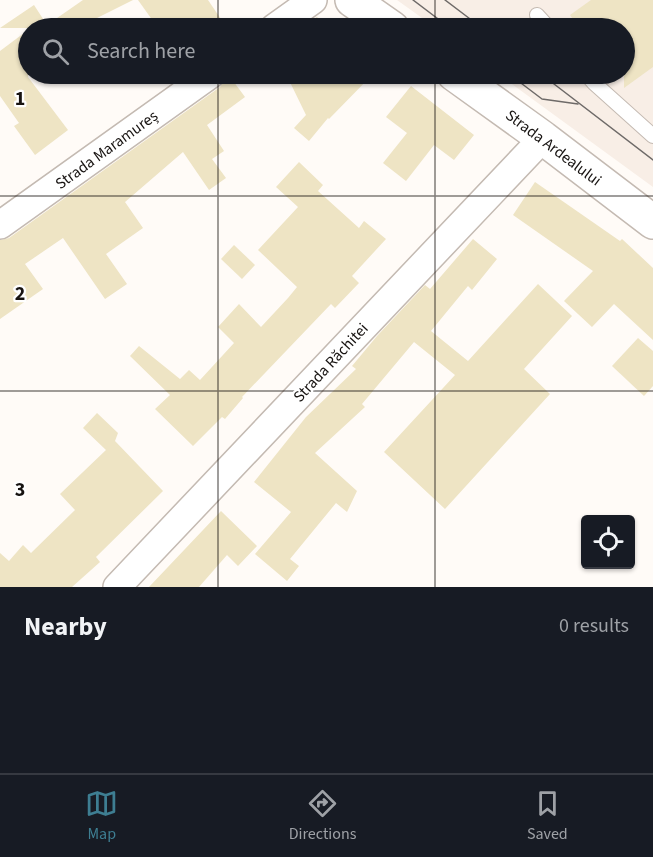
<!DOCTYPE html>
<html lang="en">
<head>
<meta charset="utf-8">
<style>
  body { margin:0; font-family:"Source Sans 3",sans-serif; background:#20242c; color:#f1f3f6 }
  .controls { position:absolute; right:18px; bottom:18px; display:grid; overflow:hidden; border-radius:6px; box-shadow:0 2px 4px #0004 }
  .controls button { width:54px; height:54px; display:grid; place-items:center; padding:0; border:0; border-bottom:2px solid #363941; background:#171b24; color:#f1f3f6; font:30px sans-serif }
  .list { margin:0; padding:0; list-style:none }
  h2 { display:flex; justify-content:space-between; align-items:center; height:78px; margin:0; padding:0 24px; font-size:26px }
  h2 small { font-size:20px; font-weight:400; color:#9ea1a6 }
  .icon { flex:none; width:33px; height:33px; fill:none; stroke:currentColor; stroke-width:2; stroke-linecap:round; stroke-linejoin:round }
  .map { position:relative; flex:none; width:653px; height:587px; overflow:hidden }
  .search { position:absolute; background:#171b24; box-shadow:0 2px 4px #0004; left:18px; right:18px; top:18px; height:66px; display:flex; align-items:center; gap:15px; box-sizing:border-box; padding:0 21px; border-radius:33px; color:#9ea1a6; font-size:22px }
  .sheet { height:186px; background:#171b24 }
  nav { display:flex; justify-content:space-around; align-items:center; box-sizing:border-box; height:84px; border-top:2px solid #363941; background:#171b24; font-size:16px; color:#9ea1a6 }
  nav a { display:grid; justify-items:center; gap:3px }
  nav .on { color:#3e7e92 }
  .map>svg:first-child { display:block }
  .built { fill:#f8eee6 }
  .building { fill:#eee4c4 }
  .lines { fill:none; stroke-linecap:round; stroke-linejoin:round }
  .service-casing { stroke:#c4bab2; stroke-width:16 }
  .minor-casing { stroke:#c4bab2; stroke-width:30 }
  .tertiary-casing { stroke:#c4bab2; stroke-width:36 }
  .service { stroke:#fff; stroke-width:14 }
  .minor { stroke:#fff; stroke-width:27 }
  .tertiary { stroke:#fff; stroke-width:33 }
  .tram { stroke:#6e6a68; stroke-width:1.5 }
  .grid { fill:none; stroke:#171311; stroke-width:1.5; stroke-opacity:0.55 }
  .labels { text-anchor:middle; stroke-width:4.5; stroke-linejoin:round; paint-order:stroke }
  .street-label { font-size:16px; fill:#171311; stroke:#fff }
  .grid-label { font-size:20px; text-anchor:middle; font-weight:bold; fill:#171311; stroke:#fff; stroke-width:4.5; stroke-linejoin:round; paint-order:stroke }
</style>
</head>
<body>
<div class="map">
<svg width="653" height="587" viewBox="0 0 653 587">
  <rect width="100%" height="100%" fill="#fffbf7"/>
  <path class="built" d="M397 0H653V187L498 74H624V28H436Z"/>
  <g class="building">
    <path d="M83 0H133L77 28H0L34 5 47 25Z"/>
    <path d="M138 0H208L227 28H158Z"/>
    <path d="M591 0H653V67L624 88V28H579L570 15Z"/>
    <path d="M317 17 327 28H300Z"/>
    <path d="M28 30V77L68 130 35 155 14 126 19 123 0 96V51Z"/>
    <path d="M228 74 245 97 207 125 224 151 212 159 226 178 209 190 183 152 125 202 143 228 106 254 127 284 105 299 63 238 25 264 43 289 0 319V240L9 238 220 87Z"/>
    <path d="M286 74H373L329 119 328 118 309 141 294 128 306 115Z"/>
    <path d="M411 86 474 135 454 160 434 145 406 181 383 163 407 133 386 117Z"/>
    <path d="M299 162 323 185 318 191 359 228 364 221 386 239 352 276 359 283 335 308 331 304 242 397 243 398 225 419 222 417 193 446 155 409 170 395 130 356 139 346 180 379 189 370 200 380 234 343 218 327 239 304 261 327 288 298 297 287 258 250 298 207 276 187Z"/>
    <path d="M535 182 620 241 622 239 653 268V340L614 304 592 327 564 301 593 271 513 215Z"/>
    <path d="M473 239 497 259 472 290 468 286 431 331 468 361 538 284 572 316 524 369 550 394 445 509 384 452 455 375 414 342 362 404 365 407 315 453 357 491 347 512 336 503 290 559 299 566 287 581 255 554 291 512 254 482 306 417 356 369 352 366 377 336 425 285 430 289Z"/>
    <path d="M234 245 255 265 242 279 221 259Z"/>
    <path d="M638 338 653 351V386L644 396 612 366Z"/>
    <path d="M97 413 118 433 115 441 163 491 96 557 100 562 72 587H0V553L9 561 23 545 31 553 75 510 60 494 106 450 83 428Z"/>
    <path d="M221 511 257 546 238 566 227 555 199 587H149Z"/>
  </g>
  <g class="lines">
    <g class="service-casing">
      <g id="service">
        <path d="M537 15 549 28"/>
        <path d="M586 74 594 83 653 136"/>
      </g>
    </g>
    <g class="minor-casing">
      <g id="minor">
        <path d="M274 28 313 0"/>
        <path d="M0 225 211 74"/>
        <path d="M117 587 543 138"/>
      </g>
    </g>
    <g class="tertiary-casing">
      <g id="tertiary">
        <path d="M352 0 392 28"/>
        <path d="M454 74 543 138 653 222"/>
      </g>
    </g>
    <use href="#service" class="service"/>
    <use href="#minor" class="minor"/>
    <use href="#tertiary" class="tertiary"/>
    <g class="tram">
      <path d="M413 0 450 28"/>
      <path d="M445 0 482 28"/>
      <path d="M509 74 542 99 578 104"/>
      <path d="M541 74 653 160"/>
    </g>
  </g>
  <path class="grid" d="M218 0V28M435 0V28M218 74V587M435 74V587M0 196H653M0 391H653"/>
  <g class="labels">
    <g class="street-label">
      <text transform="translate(554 147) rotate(37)" y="6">Strada Ardealului</text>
      <text transform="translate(106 149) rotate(-36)" y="6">Strada Maramureș</text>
      <text transform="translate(330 362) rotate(-47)" y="6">Strada Răchitei</text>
    </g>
  </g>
  <g class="grid-label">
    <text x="20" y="105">1</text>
    <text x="20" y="300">2</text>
    <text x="20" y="496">3</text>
  </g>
</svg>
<div class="controls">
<button><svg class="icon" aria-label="locate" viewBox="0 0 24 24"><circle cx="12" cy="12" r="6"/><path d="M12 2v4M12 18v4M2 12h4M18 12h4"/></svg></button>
</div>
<div class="search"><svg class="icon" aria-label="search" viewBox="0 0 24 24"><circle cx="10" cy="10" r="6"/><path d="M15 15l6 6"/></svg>Search here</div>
</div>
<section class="sheet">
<h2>Nearby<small>0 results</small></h2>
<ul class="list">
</ul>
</section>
<nav>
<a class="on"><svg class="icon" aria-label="map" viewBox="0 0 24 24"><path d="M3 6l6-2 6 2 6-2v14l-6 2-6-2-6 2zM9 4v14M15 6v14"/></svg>Map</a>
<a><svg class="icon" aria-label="directions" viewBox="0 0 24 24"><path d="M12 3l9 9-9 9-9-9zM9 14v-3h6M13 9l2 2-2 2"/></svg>Directions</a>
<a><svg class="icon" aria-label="saved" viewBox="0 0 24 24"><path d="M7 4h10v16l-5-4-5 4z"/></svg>Saved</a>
</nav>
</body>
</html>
